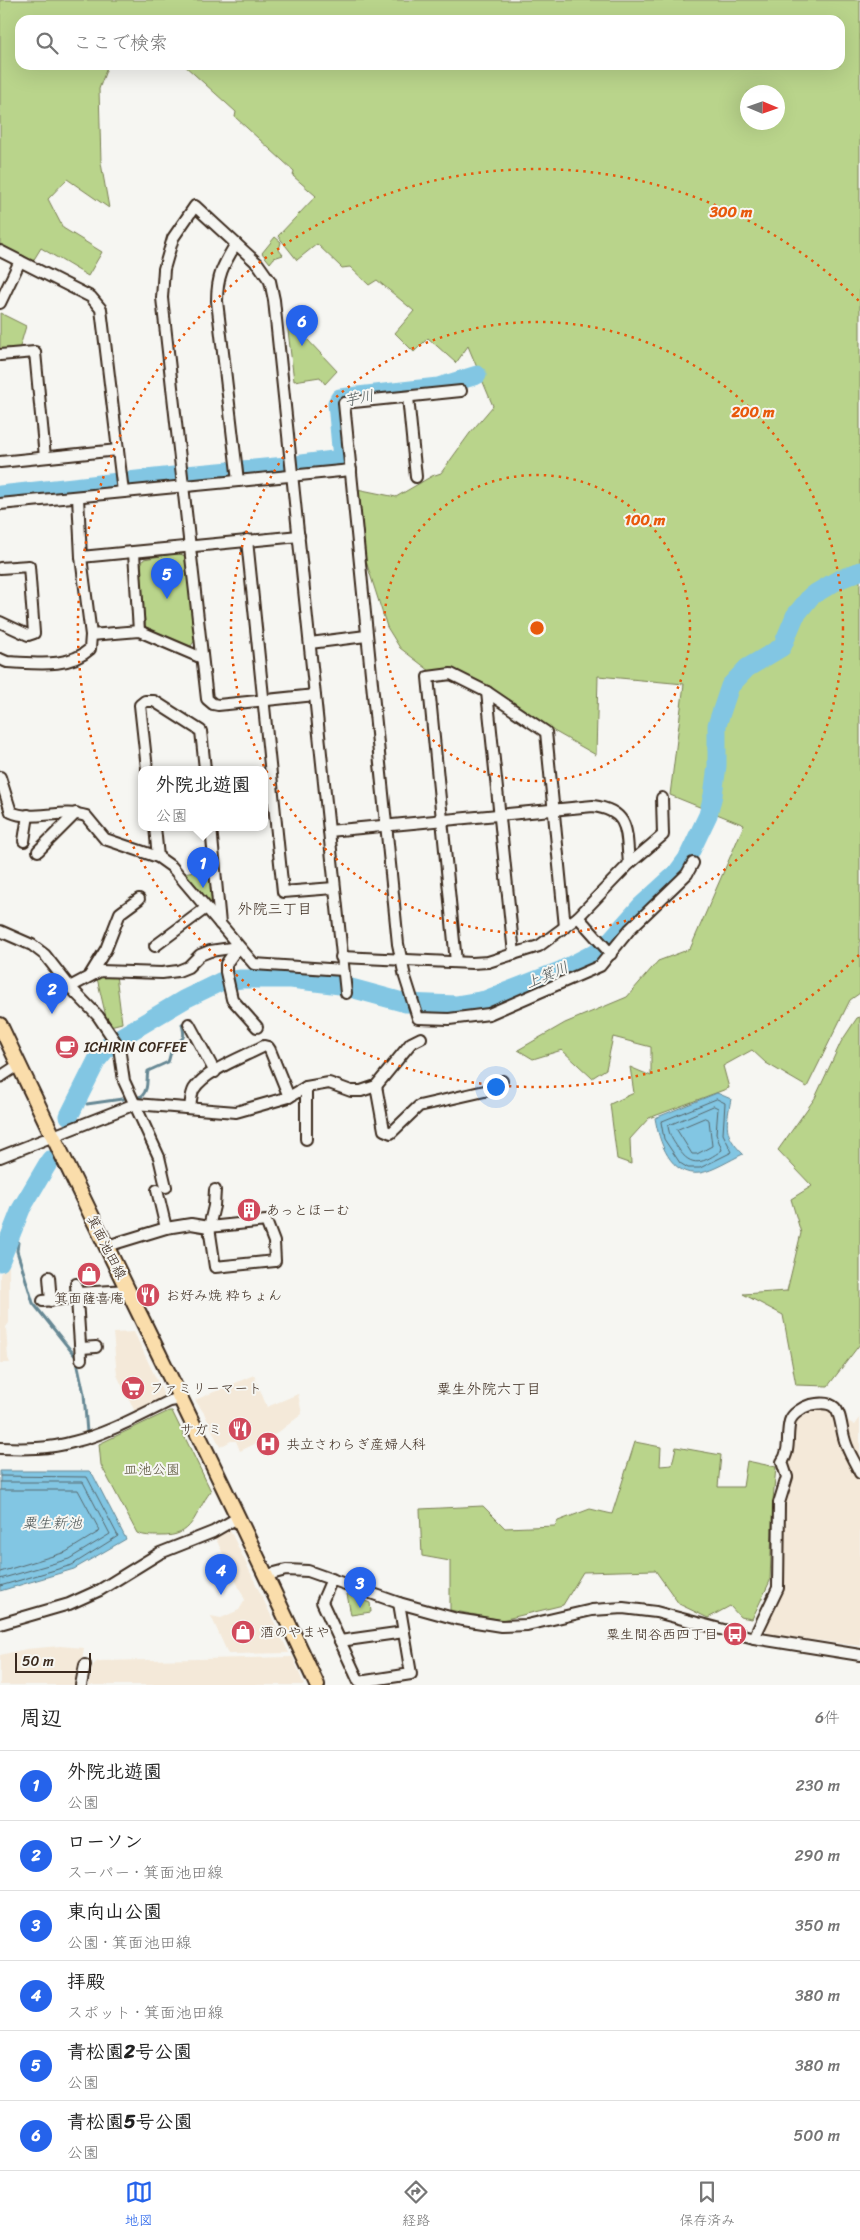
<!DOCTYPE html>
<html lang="ja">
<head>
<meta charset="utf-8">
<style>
  body { margin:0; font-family:Sriracha,"Klee One",sans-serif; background:#f2f2f2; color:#222 }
  .compass { position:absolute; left:740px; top:85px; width:45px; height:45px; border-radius:50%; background:#fff; box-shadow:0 5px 20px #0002; rotate:92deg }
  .scale { position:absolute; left:15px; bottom:12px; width:76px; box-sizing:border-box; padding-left:5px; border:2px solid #3b2a1e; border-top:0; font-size:14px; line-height:18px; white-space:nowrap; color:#3b2a1e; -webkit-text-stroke:4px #f6f6f2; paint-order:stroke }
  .you { position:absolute; left:495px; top:1086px; width:18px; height:18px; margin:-12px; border:4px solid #fff; border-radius:50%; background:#1a73e8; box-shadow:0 0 0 8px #1a73e833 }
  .badge { display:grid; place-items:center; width:32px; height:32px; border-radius:50%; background:#2563eb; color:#fff; font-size:16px; font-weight:700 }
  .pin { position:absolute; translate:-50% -41px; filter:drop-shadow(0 1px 2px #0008) }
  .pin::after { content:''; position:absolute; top:26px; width:18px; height:15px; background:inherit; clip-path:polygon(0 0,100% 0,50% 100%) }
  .popup { position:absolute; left:138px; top:766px; width:130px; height:65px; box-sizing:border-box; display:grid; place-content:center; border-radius:10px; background:#fff; filter:drop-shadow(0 1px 4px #0005); font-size:16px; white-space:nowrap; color:#767676 }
  .popup b { font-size:19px; color:#222 }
  .popup::after { content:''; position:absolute; left:50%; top:100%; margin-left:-10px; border:10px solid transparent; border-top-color:#fff }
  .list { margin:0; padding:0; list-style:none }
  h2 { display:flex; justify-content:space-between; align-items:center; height:65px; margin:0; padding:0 20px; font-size:21px }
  h2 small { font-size:16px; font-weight:400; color:#767676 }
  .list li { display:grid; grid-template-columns:32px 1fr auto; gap:15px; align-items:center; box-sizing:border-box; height:70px; padding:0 20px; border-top:1px solid #e0e0e0 }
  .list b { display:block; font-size:19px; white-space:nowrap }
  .list p { margin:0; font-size:16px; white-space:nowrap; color:#767676 }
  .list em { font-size:16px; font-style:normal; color:#767676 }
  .icon { flex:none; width:28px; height:28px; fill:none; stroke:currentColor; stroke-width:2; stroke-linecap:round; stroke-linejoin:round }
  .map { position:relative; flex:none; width:860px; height:1685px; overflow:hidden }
  .search { position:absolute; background:#fff; box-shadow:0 5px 20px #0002; left:15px; right:15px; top:15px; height:55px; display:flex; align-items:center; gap:12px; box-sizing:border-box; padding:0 18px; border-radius:15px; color:#767676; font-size:19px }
  .sheet { height:485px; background:#fff }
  nav { display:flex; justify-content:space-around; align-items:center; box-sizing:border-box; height:70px; border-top:1px solid #e0e0e0; background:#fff; font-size:14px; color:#767676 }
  nav a { display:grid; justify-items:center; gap:2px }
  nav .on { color:#2563eb }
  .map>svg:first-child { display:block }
  .built { fill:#f4e9d9 }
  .green { fill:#b9d48b; stroke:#7a7f54; fill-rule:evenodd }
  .water { fill:#82c6e3; stroke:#668894 }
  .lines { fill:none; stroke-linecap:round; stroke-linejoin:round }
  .shore { stroke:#57686d; stroke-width:1 }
  .stream { stroke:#668894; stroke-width:3 }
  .river { stroke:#82c6e3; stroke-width:19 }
  .minor-casing { stroke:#3b2a1e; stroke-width:14 }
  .major-casing { stroke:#3b2a1e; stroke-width:18 }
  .minor { stroke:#f6f6f2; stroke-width:10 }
  .major { stroke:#faddab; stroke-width:14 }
  .ring { fill:none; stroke:#e8590c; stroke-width:2.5; stroke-dasharray:2.5 5 }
  .labels { text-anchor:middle; stroke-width:4; stroke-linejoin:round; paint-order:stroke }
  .poi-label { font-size:14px; fill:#3b2a1e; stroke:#f6f6f2; text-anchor:start }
  .street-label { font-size:14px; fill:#3b2a1e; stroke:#f6f6f2 }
  .park-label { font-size:14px; fill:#5a5439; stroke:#f6f6f2 }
  .water-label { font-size:15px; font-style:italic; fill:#505959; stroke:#f6f6f2 }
  .neighbourhood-label { font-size:15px; fill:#3b2a1e; stroke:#f6f6f2 }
  .centre { fill:#e8590c; stroke:#f6f6f2; stroke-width:2.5 }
  .ring-label { font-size:15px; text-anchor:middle; font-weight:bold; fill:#e8590c; stroke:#f6f6f2; stroke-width:4; stroke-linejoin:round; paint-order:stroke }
</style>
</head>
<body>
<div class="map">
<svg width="860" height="1685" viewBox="0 0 860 1685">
  <rect width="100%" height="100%" fill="#f6f6f2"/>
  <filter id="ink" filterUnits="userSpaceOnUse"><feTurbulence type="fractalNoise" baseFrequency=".02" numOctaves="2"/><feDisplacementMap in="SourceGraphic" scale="10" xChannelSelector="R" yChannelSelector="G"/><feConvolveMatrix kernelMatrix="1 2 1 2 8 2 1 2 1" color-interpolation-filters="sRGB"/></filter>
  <g filter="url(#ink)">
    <g class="built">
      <path d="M9 1263V1323L6 1327 8 1358 10 1363H0V1274Z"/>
      <path d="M134 1332 163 1393V1399L135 1412 117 1375 113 1333Z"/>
      <path d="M254 1375 267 1407 298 1394 302 1414 276 1434 240 1451 236 1441H231L220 1447 204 1413 195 1400Z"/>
      <path d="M817 1409 830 1411 855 1425 860 1418V1646L766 1634V1622L780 1589 783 1504 792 1477 788 1470 794 1425 804 1412Z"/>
      <path d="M229 1528 289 1653 228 1654 211 1616 221 1618 239 1610 245 1600 215 1537Z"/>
      <path d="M60 1646 84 1648 78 1685H0V1655L26 1649Z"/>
      <path d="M293 1657 304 1685H89L93 1665 98 1661Z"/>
    </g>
    <g class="green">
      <path d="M0 0H860V993L850 1000 807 1087 766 1063 752 1050 723 1066 729 1088 649 1118 630 1139 631 1164 617 1159 610 1104 634 1093 630 1067 651 1076V1047L613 1037 606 1069 592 1078 562 1050 533 1059 518 1050 565 1023 627 997 658 961 690 949 744 825 670 795 684 684 598 676 596 755 473 685 430 671 400 648 387 627 363 552 357 489 396 497 432 476 441 473 470 433 493 406 468 346 456 363 428 338 414 352 395 333 414 311 377 280 369 285 350 267 342 268 317 244 297 260 278 236 316 196 293 176 294 171 235 117 236 112 184 65H840V20H20V65H108L99 89 101 163 109 208 67 179 48 199 63 228 102 252 88 276 41 248 33 261 0 244ZM748 92H778V122H748Z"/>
      <path d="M275 237 281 242 279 250 283 255 274 258 270 263 262 253Z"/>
      <path d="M0 313 26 326 19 350 0 351Z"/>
      <path d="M287 322H291L337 371 325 384 320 377 294 381Z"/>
      <path d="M178 553 187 557 195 640 189 649 146 630 139 568 144 559Z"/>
      <path d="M209 869 213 903 208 905 182 873Z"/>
      <path d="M110 975H116L122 1023 110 1026 104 1021 106 1017 97 978Z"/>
      <path d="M860 1017V1344L828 1386 796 1385 783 1315 743 1294 787 1291 801 1233 791 1199 812 1186 778 1150 815 1098 841 1042 857 1018Z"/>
      <path d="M169 1411H172L211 1491C193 1514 195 1537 160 1536 151 1536 144 1536 137 1533L101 1465 99 1444Z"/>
      <path d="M635 1442 661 1447 660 1466 672 1465 676 1447 721 1455 718 1487H743L747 1461 776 1467 773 1500 770 1581 752 1619 740 1617 730 1606 708 1618 679 1604 655 1570 583 1572 563 1605 502 1620 450 1610V1561L422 1556 420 1509 483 1506 505 1528 555 1526 558 1521 590 1509 612 1514Z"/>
      <path d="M347 1594 370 1603 371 1612 351 1615Z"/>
    </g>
    <g class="water">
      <path d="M717 1093 731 1099C726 1125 723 1134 743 1154 730 1160 713 1171 700 1173 670 1177 659 1141 655 1118Z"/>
      <path d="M0 1471H89L93 1475 126 1539 74 1569 0 1591Z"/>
    </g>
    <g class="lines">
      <g class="shore">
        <path d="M717 1099 725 1103 723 1134 732 1152 700 1168H688L680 1163 664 1139 661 1122Z"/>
        <path d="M714 1106 718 1108 716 1134 722 1150C704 1163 691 1169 678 1148 673 1141 669 1135 668 1126Z"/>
        <path d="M705 1118 709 1120 712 1146 697 1154H692L677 1130Z"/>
        <path d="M0 1476 87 1477 118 1536 72 1565 0 1586"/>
        <path d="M0 1482H83L110 1534 69 1559 0 1579"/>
        <path d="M0 1490H78L100 1531 66 1552 0 1572"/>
      </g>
      <g class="stream">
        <path d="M136 1098 142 1096C149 1088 146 1081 148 1071L168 1062C170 1058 170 1053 172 1049 180 1036 187 1044 182 1024"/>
        <path d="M87 1104 129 1098"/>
        <path d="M74 1106 79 1105"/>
        <path d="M11 1237 18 1242 17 1251 33 1303 76 1357 84 1394 87 1433"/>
      </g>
      <g class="river">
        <path d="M301 464 342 459 337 403 340 398 438 387 477 375"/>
        <path d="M242 470 286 466"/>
        <path d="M186 475 230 471"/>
        <path d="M0 495 174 476"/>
        <path d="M69 1116 97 1060 111 1043 185 999 220 982 241 979H291L340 985 406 1003 456 1005 485 1000 562 970 595 953 609 942 641 906 676 874 687 859 708 815 713 795 717 766V725L730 686 747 668 782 647 795 616 811 596 838 580 860 571"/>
        <path d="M0 1262 21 1209 50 1160"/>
      </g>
      <g class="minor-casing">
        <g id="minor">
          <path d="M236 244C223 265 217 276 217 301L238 481"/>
          <path d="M0 251 91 297 101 309 123 492"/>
          <path d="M0 303 20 261"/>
          <path d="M0 355 35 352 45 457"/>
          <path d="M461 391 344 403 398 944 405 977 418 1018 449 1019 489 1014 600 966 630 929 687 874 693 863"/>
          <path d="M408 397 416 477"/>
          <path d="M0 462 118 450"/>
          <path d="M0 504 351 470"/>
          <path d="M247 540 283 892 334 888"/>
          <path d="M134 553 139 631"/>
          <path d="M81 557 299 536"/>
          <path d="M0 568 29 566 34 633 28 635 0 622"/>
          <path d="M91 635 139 631 202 658"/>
          <path d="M310 643 366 636"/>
          <path d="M0 659 7 662C34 663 68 669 90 649L91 635 81 557 78 497"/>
          <path d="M487 692 514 954"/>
          <path d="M315 695 218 705 213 704 207 699 162 298 164 269 173 238 195 206 258 264 270 281 274 300 329 831 346 993"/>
          <path d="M147 769 140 705 145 701H154L201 731 205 769"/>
          <path d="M0 777 11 812C32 822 62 808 86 816L105 839 158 857 172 867 254 964 343 970"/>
          <path d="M155 827 158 857"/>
          <path d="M211 827 220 924"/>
          <path d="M329 831 593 806C631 811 626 833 629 864"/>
          <path d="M24 841 28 815"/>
          <path d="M38 851 76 813"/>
          <path d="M578 917 611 954"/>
          <path d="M0 931 32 945 45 955 70 987 98 1016 119 1047 124 1081 159 1157 166 1187"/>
          <path d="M155 946 206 908"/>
          <path d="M238 947 226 964V972L232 999 257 1027"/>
          <path d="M341 957 472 963 488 962 539 946 578 917 629 864 663 835 662 798"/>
          <path d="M456 962 428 677 451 674 487 692 546 732 565 927"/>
          <path d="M90 975 106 949 120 913 139 899"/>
          <path d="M70 987 100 971 162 973 178 971 188 967 200 955 210 951 238 947"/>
          <path d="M189 1024 215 1072"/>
          <path d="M0 1077 20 1064"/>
          <path d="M376 1086 384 1130 391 1133 419 1106 489 1090 502 1081"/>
          <path d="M306 1087V1139"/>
          <path d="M190 1108C191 1102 191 1094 194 1089 206 1070 244 1057 264 1046L268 1047 270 1050 289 1097"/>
          <path d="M0 1157 135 1104 236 1112 289 1097 306 1087 329 1083 351 1091H361L376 1086 411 1043 421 1038"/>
          <path d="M157 1190 166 1228"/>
          <path d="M107 1246 166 1228 191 1224 209 1227 266 1221 274 1242 275 1261 215 1267 209 1227 214 1206 215 1190"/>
          <path d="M49 1277 51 1301"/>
          <path d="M76 1284 81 1359"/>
          <path d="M43 1301 71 1298 78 1293 129 1290"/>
          <path d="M81 1348 96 1347"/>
          <path d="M0 1448C25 1449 49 1449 73 1442 107 1434 139 1416 170 1401L182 1399"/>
          <path d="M267 1575 286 1570 308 1571 399 1603 457 1619 501 1626 527 1625 592 1610 623 1608 656 1612 754 1638 860 1655"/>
          <path d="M332 1579 322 1602 359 1682 411 1674 399 1603"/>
          <path d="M0 1624 69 1604 100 1590 160 1553 213 1532 239 1517"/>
          <path d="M754 1638 778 1588 779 1503 787 1477 782 1462C791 1450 786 1435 790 1421 792 1414 803 1407 810 1405 844 1397 838 1419 845 1441 848 1452 855 1462 860 1473"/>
          <path d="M340 1641 404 1632"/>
          <path d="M81 1685 85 1665"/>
        </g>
      </g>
      <g class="major-casing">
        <path id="major" d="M0 1025C104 1246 215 1463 317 1685"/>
      </g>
      <use href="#minor" class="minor"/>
      <use href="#major" class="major"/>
    </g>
  </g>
  <g class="ring">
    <circle cx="537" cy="628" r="153"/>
    <circle cx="537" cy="628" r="306"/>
    <path d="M859 955A459 459 0 1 1 859 301"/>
  </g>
  <defs>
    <g id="cafe-disc" transform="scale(1.25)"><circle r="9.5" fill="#d1495b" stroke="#f6f6f2"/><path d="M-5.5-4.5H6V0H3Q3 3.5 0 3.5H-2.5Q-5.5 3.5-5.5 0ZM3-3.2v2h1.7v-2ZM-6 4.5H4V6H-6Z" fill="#fff"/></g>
    <g id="building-disc" transform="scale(1.25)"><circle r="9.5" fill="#d1495b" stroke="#f6f6f2"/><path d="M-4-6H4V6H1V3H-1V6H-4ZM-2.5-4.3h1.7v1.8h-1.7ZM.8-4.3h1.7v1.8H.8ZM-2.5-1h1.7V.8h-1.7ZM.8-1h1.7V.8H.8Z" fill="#fff"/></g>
    <g id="shop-disc" transform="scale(1.25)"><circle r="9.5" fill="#d1495b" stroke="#f6f6f2"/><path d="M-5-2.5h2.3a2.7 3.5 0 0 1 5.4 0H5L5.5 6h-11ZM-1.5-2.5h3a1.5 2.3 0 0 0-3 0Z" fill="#fff"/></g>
    <g id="restaurant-disc" transform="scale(1.25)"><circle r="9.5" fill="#d1495b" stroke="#f6f6f2"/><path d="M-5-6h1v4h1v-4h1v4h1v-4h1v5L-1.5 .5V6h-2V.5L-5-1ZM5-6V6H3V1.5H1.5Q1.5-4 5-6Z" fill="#fff"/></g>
    <g id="supermarket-disc" transform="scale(1.25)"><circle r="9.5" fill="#d1495b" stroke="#f6f6f2"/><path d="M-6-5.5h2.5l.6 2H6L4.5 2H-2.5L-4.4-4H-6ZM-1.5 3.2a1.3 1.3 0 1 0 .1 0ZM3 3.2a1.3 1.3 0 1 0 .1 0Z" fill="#fff"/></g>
    <g id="hospital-disc" transform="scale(1.25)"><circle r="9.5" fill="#d1495b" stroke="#f6f6f2"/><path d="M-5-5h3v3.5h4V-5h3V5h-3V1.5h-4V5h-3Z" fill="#fff"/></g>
    <g id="bus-disc" transform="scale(1.25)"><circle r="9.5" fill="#d1495b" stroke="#f6f6f2"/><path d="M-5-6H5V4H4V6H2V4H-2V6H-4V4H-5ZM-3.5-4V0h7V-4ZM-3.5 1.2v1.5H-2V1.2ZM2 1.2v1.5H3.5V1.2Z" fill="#fff"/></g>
  </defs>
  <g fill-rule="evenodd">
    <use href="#cafe-disc" x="67" y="1047"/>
    <use href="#building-disc" x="249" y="1210"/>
    <use href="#shop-disc" x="89" y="1274"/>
    <use href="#restaurant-disc" x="148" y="1295"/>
    <use href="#supermarket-disc" x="133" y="1388"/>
    <use href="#restaurant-disc" x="240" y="1429"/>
    <use href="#hospital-disc" x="268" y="1444"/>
    <use href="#shop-disc" x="243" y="1632"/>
    <use href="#bus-disc" x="735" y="1634"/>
  </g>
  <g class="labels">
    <g class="poi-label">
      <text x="84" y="1052">ICHIRIN COFFEE</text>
      <text x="266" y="1215">あっとほーむ</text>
      <text x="166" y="1300">お好み焼 粋ちょん</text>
      <text x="89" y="1303" text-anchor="middle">箕面薩喜庵</text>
      <text x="150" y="1393">ファミリーマート</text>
      <text x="222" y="1434" text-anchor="end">サガミ</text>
      <text x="286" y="1449">共立さわらぎ産婦人科</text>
      <text x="260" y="1637">酒のやまや</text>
      <text x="718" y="1639" text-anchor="end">粟生間谷西四丁目</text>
    </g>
    <g class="street-label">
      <text transform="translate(107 1247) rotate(63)" y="5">箕面池田線</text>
    </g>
    <g class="park-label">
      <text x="152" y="1474">皿池公園</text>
    </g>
    <g class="water-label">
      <text transform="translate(359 398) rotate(-11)" y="5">芋川</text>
      <text transform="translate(547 975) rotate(-23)" y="5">上箕川</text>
      <text x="52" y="1528">粟生新池</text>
    </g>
    <g class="neighbourhood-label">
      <text x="275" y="914">外院三丁目</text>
      <text x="489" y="1394">粟生外院六丁目</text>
    </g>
  </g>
  <circle cx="537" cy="628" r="8" class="centre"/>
  <g class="ring-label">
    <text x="731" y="217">300 m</text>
    <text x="753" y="417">200 m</text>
    <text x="645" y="525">100 m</text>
  </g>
</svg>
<svg class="compass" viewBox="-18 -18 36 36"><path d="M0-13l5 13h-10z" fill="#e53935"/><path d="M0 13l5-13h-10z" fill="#767676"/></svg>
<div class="scale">50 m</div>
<div class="you"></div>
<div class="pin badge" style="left:203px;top:888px">1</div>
<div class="popup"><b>外院北遊園</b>公園</div>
<div class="pin badge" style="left:52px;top:1014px">2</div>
<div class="pin badge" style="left:360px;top:1608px">3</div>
<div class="pin badge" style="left:221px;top:1595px">4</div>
<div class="pin badge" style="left:167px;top:599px">5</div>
<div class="pin badge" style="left:302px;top:346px">6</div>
<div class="search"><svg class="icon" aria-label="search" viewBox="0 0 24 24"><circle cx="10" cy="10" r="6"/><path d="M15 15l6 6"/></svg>ここで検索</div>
</div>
<section class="sheet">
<h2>周辺<small>6件</small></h2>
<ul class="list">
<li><span class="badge">1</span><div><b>外院北遊園</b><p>公園</p></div><em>230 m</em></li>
<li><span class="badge">2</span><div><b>ローソン</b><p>スーパー · 箕面池田線</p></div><em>290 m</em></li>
<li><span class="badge">3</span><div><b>東向山公園</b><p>公園 · 箕面池田線</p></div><em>350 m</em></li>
<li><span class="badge">4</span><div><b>拝殿</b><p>スポット · 箕面池田線</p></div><em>380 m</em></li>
<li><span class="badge">5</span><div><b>青松園2号公園</b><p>公園</p></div><em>380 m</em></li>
<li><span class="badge">6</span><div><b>青松園5号公園</b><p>公園</p></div><em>500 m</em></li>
</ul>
</section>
<nav>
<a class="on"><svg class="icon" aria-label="map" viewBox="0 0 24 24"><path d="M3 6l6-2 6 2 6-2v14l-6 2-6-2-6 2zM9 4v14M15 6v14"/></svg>地図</a>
<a><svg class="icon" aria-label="directions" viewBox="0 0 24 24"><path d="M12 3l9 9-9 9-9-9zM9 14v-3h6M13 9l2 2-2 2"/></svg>経路</a>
<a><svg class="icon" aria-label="saved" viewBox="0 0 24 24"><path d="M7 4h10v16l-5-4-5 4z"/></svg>保存済み</a>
</nav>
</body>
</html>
